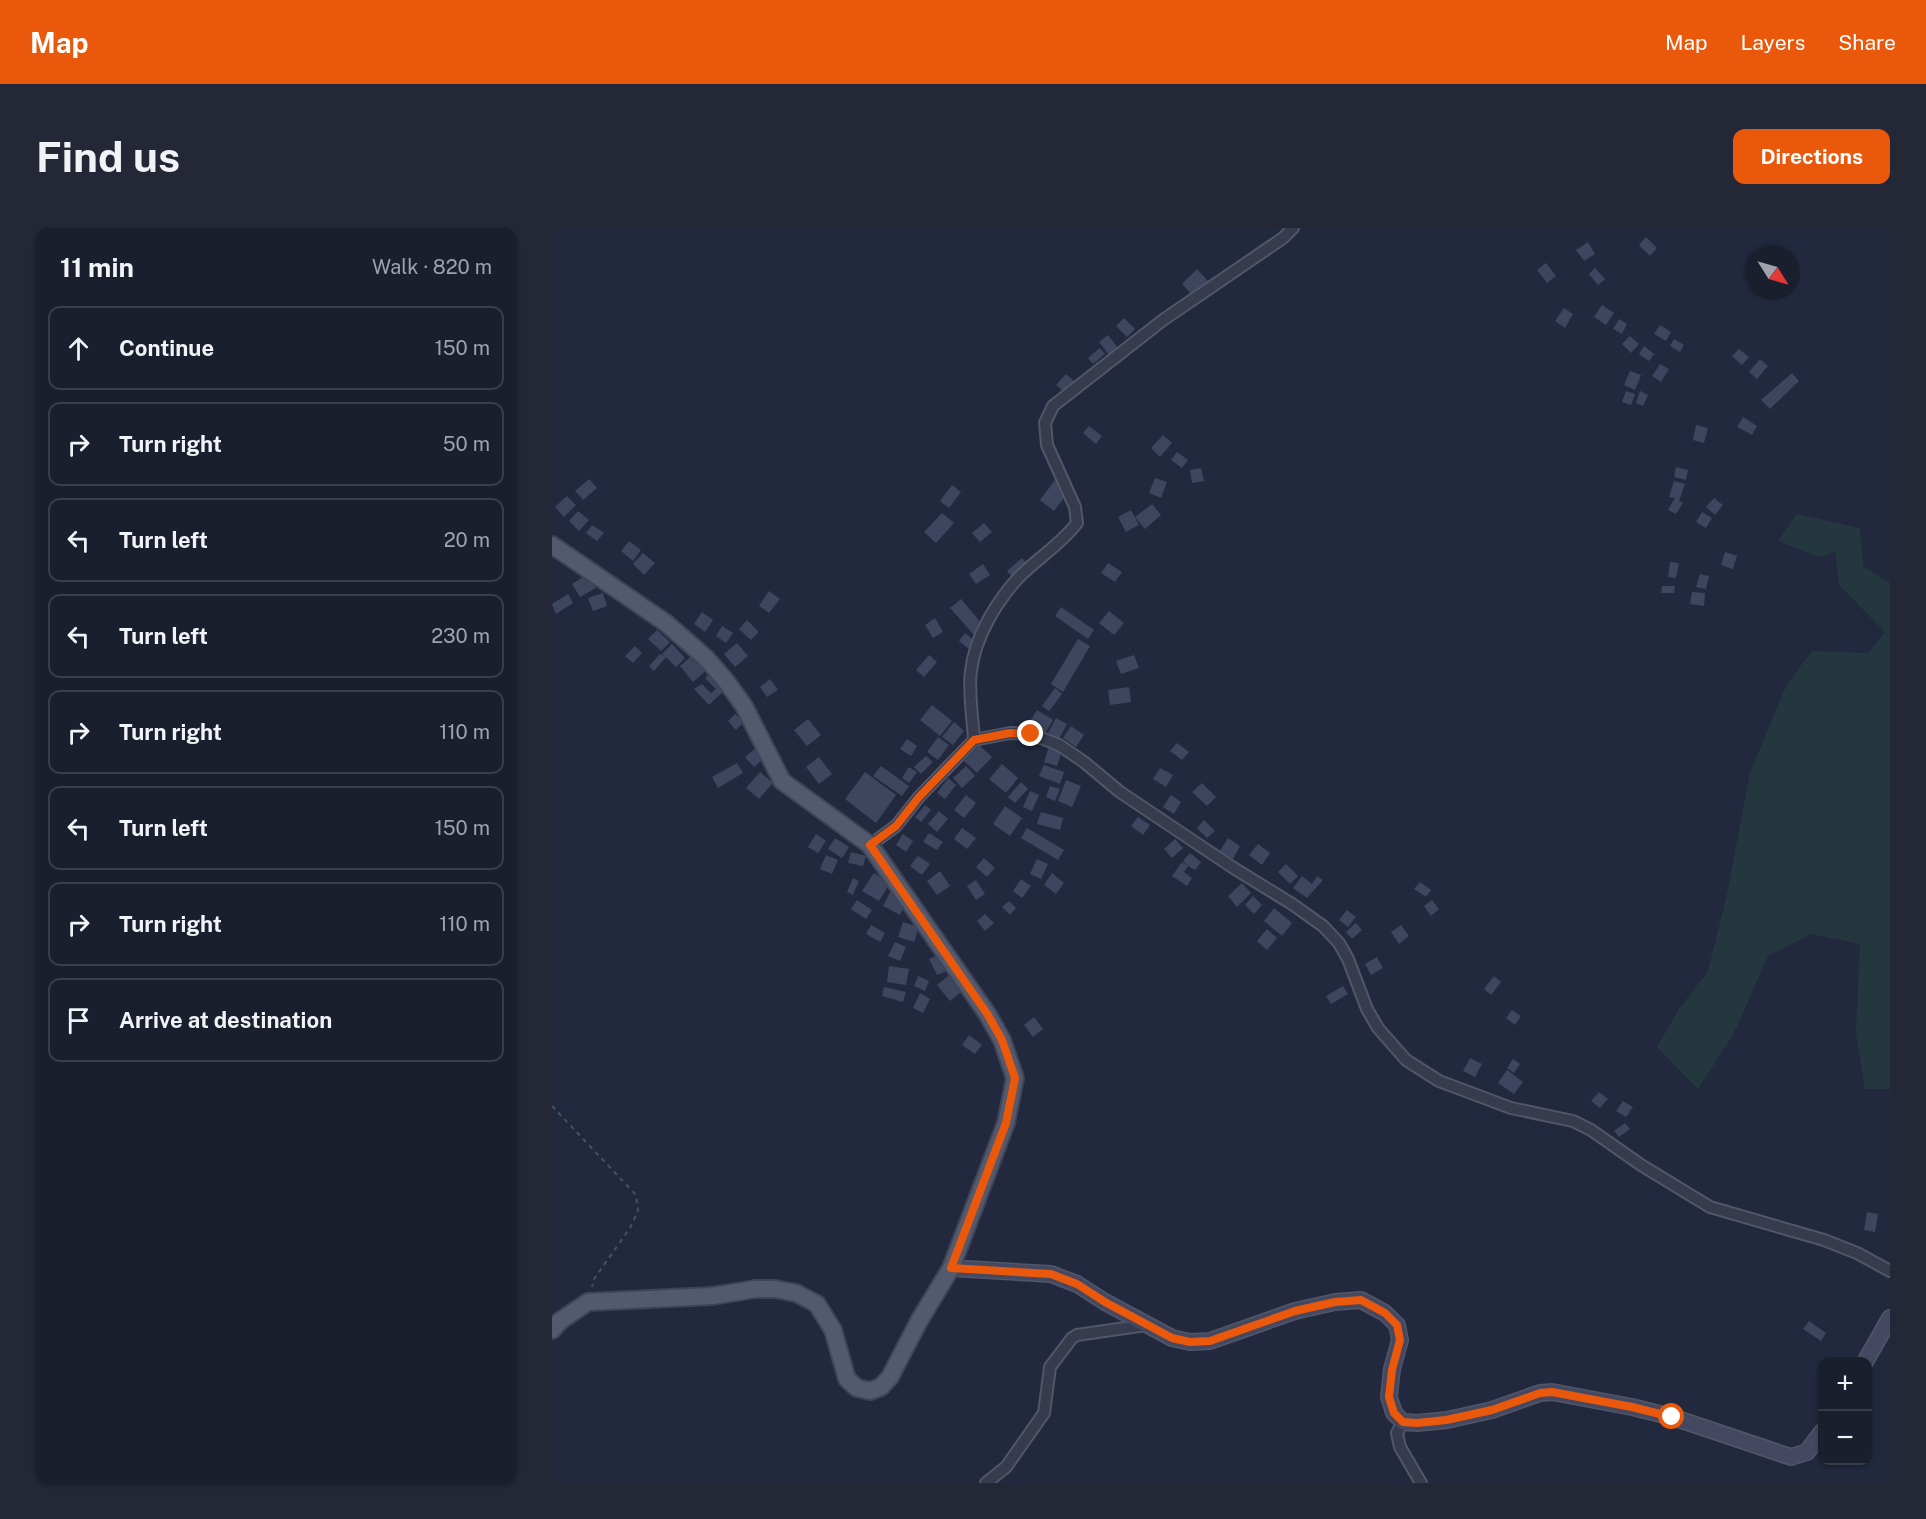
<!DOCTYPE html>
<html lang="en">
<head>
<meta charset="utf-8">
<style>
  body { margin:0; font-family:"Public Sans",sans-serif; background:#232736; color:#f1f3f6 }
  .controls { position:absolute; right:18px; bottom:18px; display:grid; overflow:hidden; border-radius:12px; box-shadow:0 2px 4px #0004 }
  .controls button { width:54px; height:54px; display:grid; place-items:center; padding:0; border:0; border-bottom:2px solid #383d4a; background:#1a1f2e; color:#f1f3f6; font:30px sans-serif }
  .compass { position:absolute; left:1194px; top:18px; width:54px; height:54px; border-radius:50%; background:#1a1f2e; box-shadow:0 2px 4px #0004; rotate:127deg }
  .stop { position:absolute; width:18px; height:18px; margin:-14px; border:4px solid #ea580c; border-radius:50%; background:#fff }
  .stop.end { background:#ea580c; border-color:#fff; box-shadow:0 2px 6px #0008 }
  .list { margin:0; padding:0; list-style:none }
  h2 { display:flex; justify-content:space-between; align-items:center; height:78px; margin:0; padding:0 24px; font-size:26px }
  h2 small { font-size:20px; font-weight:400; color:#9fa2aa }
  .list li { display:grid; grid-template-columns:39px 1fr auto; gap:18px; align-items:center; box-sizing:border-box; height:84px; margin:0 12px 12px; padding:0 12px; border:2px solid #383d4a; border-radius:12px }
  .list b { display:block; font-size:22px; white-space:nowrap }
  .list em { font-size:20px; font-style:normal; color:#9fa2aa }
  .icon { flex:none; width:33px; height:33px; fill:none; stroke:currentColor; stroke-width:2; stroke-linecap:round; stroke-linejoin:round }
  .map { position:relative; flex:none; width:1338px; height:1255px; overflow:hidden; border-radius:12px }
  header { display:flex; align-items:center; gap:36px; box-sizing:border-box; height:84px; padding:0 30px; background:#ea580c; color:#fff }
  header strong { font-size:28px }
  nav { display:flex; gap:33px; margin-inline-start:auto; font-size:21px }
  .intro { display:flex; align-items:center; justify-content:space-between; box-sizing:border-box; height:144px; padding:0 36px }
  h1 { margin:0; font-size:42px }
  .button { padding:15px 27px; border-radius:12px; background:#ea580c; color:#fff; font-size:21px; font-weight:700 }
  main { display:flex; gap:36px; padding:0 36px }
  aside { flex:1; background:#1a1f2e; border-radius:12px; box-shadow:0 2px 4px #0004 }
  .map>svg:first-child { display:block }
  .green { fill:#24373f }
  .building { fill:#3e455e }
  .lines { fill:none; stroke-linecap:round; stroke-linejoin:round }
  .minor-casing { stroke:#515668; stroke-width:14 }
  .secondary-casing { stroke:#515668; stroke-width:18 }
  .primary-casing { stroke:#3f4556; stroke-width:20 }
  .path { stroke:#42545c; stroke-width:2; stroke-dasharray:4.5 4.5; stroke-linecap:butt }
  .minor { stroke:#363b4e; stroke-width:10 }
  .secondary { stroke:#444961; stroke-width:15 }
  .primary { stroke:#545a6e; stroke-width:16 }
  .route { stroke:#ea580c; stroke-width:8 }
</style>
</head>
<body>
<header>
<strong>Map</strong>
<nav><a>Map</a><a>Layers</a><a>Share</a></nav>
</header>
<div class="intro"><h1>Find us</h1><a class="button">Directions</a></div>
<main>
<aside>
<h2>11 min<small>Walk · 820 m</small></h2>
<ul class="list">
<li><svg class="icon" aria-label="ahead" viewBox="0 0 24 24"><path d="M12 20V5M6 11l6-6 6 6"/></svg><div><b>Continue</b></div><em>150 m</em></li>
<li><svg class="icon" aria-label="right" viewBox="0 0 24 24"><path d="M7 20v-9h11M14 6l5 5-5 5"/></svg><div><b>Turn right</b></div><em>50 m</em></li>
<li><svg class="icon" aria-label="left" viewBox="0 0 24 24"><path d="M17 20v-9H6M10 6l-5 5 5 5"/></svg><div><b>Turn left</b></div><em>20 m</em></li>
<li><svg class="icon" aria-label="left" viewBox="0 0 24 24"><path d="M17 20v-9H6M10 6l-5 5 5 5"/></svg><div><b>Turn left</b></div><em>230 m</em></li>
<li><svg class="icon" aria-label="right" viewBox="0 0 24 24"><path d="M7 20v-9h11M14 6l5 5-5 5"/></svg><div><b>Turn right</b></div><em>110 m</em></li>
<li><svg class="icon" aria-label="left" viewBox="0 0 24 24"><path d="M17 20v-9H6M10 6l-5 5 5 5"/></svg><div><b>Turn left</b></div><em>150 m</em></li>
<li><svg class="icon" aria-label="right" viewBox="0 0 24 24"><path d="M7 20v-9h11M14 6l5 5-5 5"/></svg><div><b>Turn right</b></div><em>110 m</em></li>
<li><svg class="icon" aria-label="arrive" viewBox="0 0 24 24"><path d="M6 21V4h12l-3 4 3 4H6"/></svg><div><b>Arrive at destination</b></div></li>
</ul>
</aside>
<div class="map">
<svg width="1338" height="1255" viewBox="0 0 1338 1255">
  <rect width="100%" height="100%" fill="#22293e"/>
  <path class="green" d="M1245 286 1308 300 1311 338 1338 355V861H1313L1304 805 1308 716 1259 706 1216 728 1181 807 1146 861 1105 819 1127 781 1156 743 1175 667 1198 544 1235 456 1260 423 1316 425 1333 404 1287 357 1283 324 1267 329 1226 313Z"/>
  <g class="building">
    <path d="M1094 9 1105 20 1098 28 1087 17Z"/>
    <path d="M1036 14 1043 26 1032 33 1024 22Z"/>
    <path d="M994 35 1004 48 995 55 985 42Z"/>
    <path d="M1043 40 1053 51 1046 57 1037 46Z"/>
    <path d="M645 41 656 53 641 68 630 56Z"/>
    <path d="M1050 77 1062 85 1054 97 1042 89Z"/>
    <path d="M1012 80 1021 86 1013 100 1003 93Z"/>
    <path d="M572 90 583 101 575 109 564 98Z"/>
    <path d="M1067 91 1075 96 1070 106 1061 101Z"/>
    <path d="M1108 97 1119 104 1114 113 1102 106Z"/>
    <path d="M556 107 566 120 557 127 547 114Z"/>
    <path d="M1078 108 1087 116 1079 125 1070 116Z"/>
    <path d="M1122 111 1132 117 1128 124 1118 118Z"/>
    <path d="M1092 118 1102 126 1097 133 1087 126Z"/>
    <path d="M548 120 553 126 541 136 536 130Z"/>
    <path d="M1187 121 1197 129 1190 137 1180 128Z"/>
    <path d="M1208 131 1216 138 1205 151 1197 144Z"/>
    <path d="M1108 136 1117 141 1109 154 1100 148Z"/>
    <path d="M1078 143 1089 147 1083 162 1072 157Z"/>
    <path d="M1240 145 1247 153 1218 181 1209 172Z"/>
    <path d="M514 146 523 154 514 165 504 157Z"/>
    <path d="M1074 163 1083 166 1079 177 1070 174Z"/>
    <path d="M1088 163 1096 167 1091 178 1084 175Z"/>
    <path d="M1191 189 1205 198 1200 207 1185 199Z"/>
    <path d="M1144 197 1156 200 1152 215 1141 212Z"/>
    <path d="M537 198 550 208 544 216 531 205Z"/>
    <path d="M611 207 620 215 608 229 599 220Z"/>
    <path d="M625 224 636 232 630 240 619 232Z"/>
    <path d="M1124 239 1136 242 1134 252 1122 249Z"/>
    <path d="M649 240 652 253 640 255 638 242Z"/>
    <path d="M603 250 615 254 609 270 597 265Z"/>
    <path d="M37 251 45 260 31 272 23 263Z"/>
    <path d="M503 252 518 262 502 283 488 272Z"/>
    <path d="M1122 253 1133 256 1127 273 1131 275 1124 286 1116 282 1123 270 1117 269Z"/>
    <path d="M400 257 409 264 397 280 388 273Z"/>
    <path d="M15 268 24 277 12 289 3 279Z"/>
    <path d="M1162 270 1171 277 1163 287 1154 279Z"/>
    <path d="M600 276 609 287 593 301 583 289Z"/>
    <path d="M579 282 587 297 574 304 566 289Z"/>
    <path d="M26 283 37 292 27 303 17 293Z"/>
    <path d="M1150 284 1160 290 1154 300 1144 294Z"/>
    <path d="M390 285 402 295 384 315 372 304Z"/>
    <path d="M432 295 440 304 428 314 420 305Z"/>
    <path d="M40 297 52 305 45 313 34 305Z"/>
    <path d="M77 313 89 322 81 333 69 323Z"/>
    <path d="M1173 324 1185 328 1181 341 1169 337Z"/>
    <path d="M91 325 103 335 92 347 81 336Z"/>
    <path d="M470 330 476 337 461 350 455 343Z"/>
    <path d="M1118 334 1127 335 1124 350 1116 349Z"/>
    <path d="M556 335 570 344 563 354 549 345Z"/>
    <path d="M431 336 438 347 424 356 417 346Z"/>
    <path d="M36 346 44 360 28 369 20 356Z"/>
    <path d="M1148 346 1157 348 1154 361 1144 359Z"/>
    <path d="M1110 358H1123L1122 365H1109Z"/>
    <path d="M217 363 228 371 217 385 207 378Z"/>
    <path d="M1140 364 1153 365 1152 378 1138 376Z"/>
    <path d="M51 365 55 378 41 383 36 370Z"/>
    <path d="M16 366 21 375 4 386 0 376Z"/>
    <path d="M409 371 430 396 423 408 398 380Z"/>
    <path d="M509 379 542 402 536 411 503 388Z"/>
    <path d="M557 383 572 395 562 407 547 395Z"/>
    <path d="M150 384 161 392 153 404 142 396Z"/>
    <path d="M383 390 391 404 381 410 373 397Z"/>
    <path d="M195 392 207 404 199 412 187 401Z"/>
    <path d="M170 398 181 405 174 415 164 408Z"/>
    <path d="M105 402 118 414 109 423 96 411Z"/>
    <path d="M413 405 424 414 417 421 407 413Z"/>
    <path d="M526 411 538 418 511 464 499 456Z"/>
    <path d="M185 415 196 428 183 439 172 426Z"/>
    <path d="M120 416 133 430 124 439 114 429 102 443 97 438 108 426 114 429 110 426Z"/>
    <path d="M83 418 90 425 81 435 73 428Z"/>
    <path d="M143 425 156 441 141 454 128 438Z"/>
    <path d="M377 427 385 434 372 449 364 442Z"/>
    <path d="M582 427 587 440 569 446 564 433Z"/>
    <path d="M160 443 175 460 157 477 142 461 150 456 159 465 164 461 153 450Z"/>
    <path d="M218 451 226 462 215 469 208 459Z"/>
    <path d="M577 459 579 474 558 477 556 462Z"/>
    <path d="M503 460 510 466 497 483 490 478Z"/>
    <path d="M380 477 400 493 388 508 368 492Z"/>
    <path d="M485 482 501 492 492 507 476 496Z"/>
    <path d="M183 486 192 494 184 502 176 493Z"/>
    <path d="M504 490 515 496 507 511 496 505Z"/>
    <path d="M256 491 269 507 255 518 242 502Z"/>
    <path d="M402 494 412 503 401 517 390 509Z"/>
    <path d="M519 498 532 507 524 519 511 510Z"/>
    <path d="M386 509 397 517 386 532 375 524Z"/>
    <path d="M355 511 365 518 359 528 348 521Z"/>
    <path d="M625 515 637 524 630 532 618 523Z"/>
    <path d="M427 517 440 529 425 545 412 533Z"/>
    <path d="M205 519 213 529 202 539 193 529Z"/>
    <path d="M497 519 510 523 505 538 492 534Z"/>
    <path d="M374 528 381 534 369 546 362 539Z"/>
    <path d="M267 529 280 546 267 556 254 539Z"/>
    <path d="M185 535 191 545 166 560 160 549Z"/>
    <path d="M450 536 466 550 454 565 437 551Z"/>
    <path d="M492 537 512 544 508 556 487 548Z"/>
    <path d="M329 538 357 558 350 568 321 548Z"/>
    <path d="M414 538 423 548 410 560 401 550Z"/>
    <path d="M357 539 365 544 357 555 350 550Z"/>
    <path d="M608 540 621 547 614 559 601 551Z"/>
    <path d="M208 544 221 555 207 571 194 560Z"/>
    <path d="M313 544 344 567 324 595 293 571Z"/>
    <path d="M396 550 404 557 393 571 385 565Z"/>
    <path d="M514 552 529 558 520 579 506 573Z"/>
    <path d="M469 554 476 561 463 575 456 569Z"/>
    <path d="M650 555 664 569 655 578 640 564Z"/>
    <path d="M498 558 508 561 503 573 494 569Z"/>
    <path d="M478 563 487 567 480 583 471 579Z"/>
    <path d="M414 567 424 575 412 590 402 582Z"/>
    <path d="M619 567 629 574 622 586 611 579Z"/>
    <path d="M373 577 379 582 369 594 363 589Z"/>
    <path d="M453 578 470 590 458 608 441 596Z"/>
    <path d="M387 583 396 591 385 604 376 596Z"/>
    <path d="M489 584 511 590 508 602 485 596Z"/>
    <path d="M586 589 598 597 591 607 579 598Z"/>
    <path d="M652 592 663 603 655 610 645 600Z"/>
    <path d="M410 600 424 610 415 621 402 611Z"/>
    <path d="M475 600 512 622 506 632 469 610Z"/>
    <path d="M377 605 391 614 385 622 371 614Z"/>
    <path d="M264 606 274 613 266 625 256 619Z"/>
    <path d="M351 606 361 613 354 624 344 617Z"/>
    <path d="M283 610 297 619 290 630 276 621Z"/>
    <path d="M676 610 688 618 681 631 668 623Z"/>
    <path d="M623 611 631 620 620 630 612 621Z"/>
    <path d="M706 616 718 625 710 637 697 627Z"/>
    <path d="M299 624 314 628 311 638 296 635Z"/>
    <path d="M638 625 649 634 643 642 636 638 632 644 640 650 635 658 620 648 630 634 636 638 631 633Z"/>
    <path d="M274 627 286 632 280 646 268 641Z"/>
    <path d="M366 628 378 636 370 647 358 638Z"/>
    <path d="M432 630 443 640 435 649 424 639Z"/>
    <path d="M485 631 496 636 489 651 478 646Z"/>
    <path d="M734 636 746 648 738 656 726 644Z"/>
    <path d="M388 643 398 658 385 667 375 653Z"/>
    <path d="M322 645 338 655 327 673 310 663Z"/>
    <path d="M500 645 512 655 504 666 492 657Z"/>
    <path d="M750 648 760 656 765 648 771 652 755 670 741 660Z"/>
    <path d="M301 650 307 653 301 667 295 664Z"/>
    <path d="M469 651 479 658 470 670 461 663Z"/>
    <path d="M424 652 433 666 424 672 415 658Z"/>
    <path d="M868 654 879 662 874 669 862 661Z"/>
    <path d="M690 655 699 665 685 679 676 668Z"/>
    <path d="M340 660 357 668 348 687 331 678Z"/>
    <path d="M701 668 710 677 702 686 693 677Z"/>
    <path d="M305 672 320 682 314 691 299 681Z"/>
    <path d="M880 672 887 681 879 688 872 678Z"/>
    <path d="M457 673 464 680 458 687 450 679Z"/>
    <path d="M722 680 740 695 730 708 712 693Z"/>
    <path d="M795 682 804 689 796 699 787 692Z"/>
    <path d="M433 686 442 695 433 703 425 693Z"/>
    <path d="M351 694 367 699 362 714 346 709Z"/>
    <path d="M804 695 810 702 800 711 794 704Z"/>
    <path d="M319 697 333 705 328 714 314 706Z"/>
    <path d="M849 697 857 708 847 716 839 704Z"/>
    <path d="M715 701 725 710 715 722 705 713Z"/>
    <path d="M343 714 354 719 348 733 336 728Z"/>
    <path d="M392 725 400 741 385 747 377 731Z"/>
    <path d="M825 729 831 740 819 747 813 736Z"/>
    <path d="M337 738 357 741 354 757 335 754Z"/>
    <path d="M400 745 413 761 398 773 385 757Z"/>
    <path d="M366 748 377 753 373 763 362 758Z"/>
    <path d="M942 748 949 754 939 767 932 761Z"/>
    <path d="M791 758 796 766 779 776 774 768Z"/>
    <path d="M332 759 354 764 351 774 330 768Z"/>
    <path d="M368 765 378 771 371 785 361 780Z"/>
    <path d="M960 782 969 788 963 797 954 790Z"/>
    <path d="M482 789 491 801 481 809 472 797Z"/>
    <path d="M417 807 430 817 423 826 410 817Z"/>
    <path d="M918 830 930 836 923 849 911 843Z"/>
    <path d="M961 831 968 836 962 845 955 840Z"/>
    <path d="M955 842 971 854 962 866 946 855Z"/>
    <path d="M1047 864 1056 871 1048 880 1039 873Z"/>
    <path d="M1071 873 1081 879 1074 889 1064 883Z"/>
    <path d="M1073 895 1078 901 1067 909 1062 903Z"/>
    <path d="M1315 984 1326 986 1323 1004 1312 1002Z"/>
    <path d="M1257 1093 1274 1105 1269 1113 1251 1101Z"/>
  </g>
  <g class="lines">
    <g class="minor-casing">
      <g id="minor">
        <path d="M422 512C421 492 416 462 419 443 423 409 444 374 467 349 486 330 508 317 525 295L523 279 495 217 493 195 501 178 611 92 731 10 741 0"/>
        <path d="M318 617 344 598 367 569 422 512 458 505 479 506 507 517 532 534 568 564 680 639 740 676 771 698 787 715 796 731 815 781 826 800 854 832 887 853 959 880 1021 893 1039 902 1089 937 1158 979 1272 1012 1305 1025 1338 1043"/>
        <path d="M851 1194 845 1205 848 1219 869 1255"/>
        <path d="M434 1255 454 1239 492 1185 498 1139 520 1110 525 1107 594 1097"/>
      </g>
    </g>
    <g class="secondary-casing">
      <g id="secondary">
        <path d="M399 1040 499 1046 525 1056 553 1074 620 1110 638 1114 658 1113 743 1083 783 1074 809 1072 833 1085 845 1097 848 1112 840 1141 837 1169 842 1185 851 1194 865 1195 895 1192 940 1182 988 1165 1000 1164 1080 1179 1120 1189 1239 1229 1255 1224 1270 1204"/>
        <path d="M1313 1134 1338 1090"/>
      </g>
    </g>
    <g class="primary-casing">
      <path id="primary" d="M0 317 114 395 154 430 174 453 192 478 230 553 318 617 436 787 450 812 463 850 454 895 399 1040 367 1093 338 1149 329 1159 318 1163 305 1160 295 1151 281 1102 265 1076 244 1065 223 1061H203L160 1068 36 1074 8 1093 0 1102"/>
    </g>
    <path class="path" d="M0 878 84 967 86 983 78 1000 42 1051 40 1059"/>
    <use href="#minor" class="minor"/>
    <use href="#secondary" class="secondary"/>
    <use href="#primary" class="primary"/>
  </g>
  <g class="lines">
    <path class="route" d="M479 506 458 505 422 512 367 569 344 598 318 617 436 787 450 812 463 850 454 895 399 1040 499 1046 525 1056 553 1074 620 1110 638 1114 658 1113 743 1083 783 1074 809 1072 833 1085 845 1097 848 1112 840 1142 837 1169 842 1185 851 1194 865 1195 894 1192 940 1182 988 1165 1000 1164 1080 1179 1120 1189"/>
  </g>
</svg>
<div class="controls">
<button>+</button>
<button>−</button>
</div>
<svg class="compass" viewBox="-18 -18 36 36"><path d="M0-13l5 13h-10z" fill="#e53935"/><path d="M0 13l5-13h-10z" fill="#9fa2aa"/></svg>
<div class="stop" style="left:1120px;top:1189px"></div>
<div class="stop end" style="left:479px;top:506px"></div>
</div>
</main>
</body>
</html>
